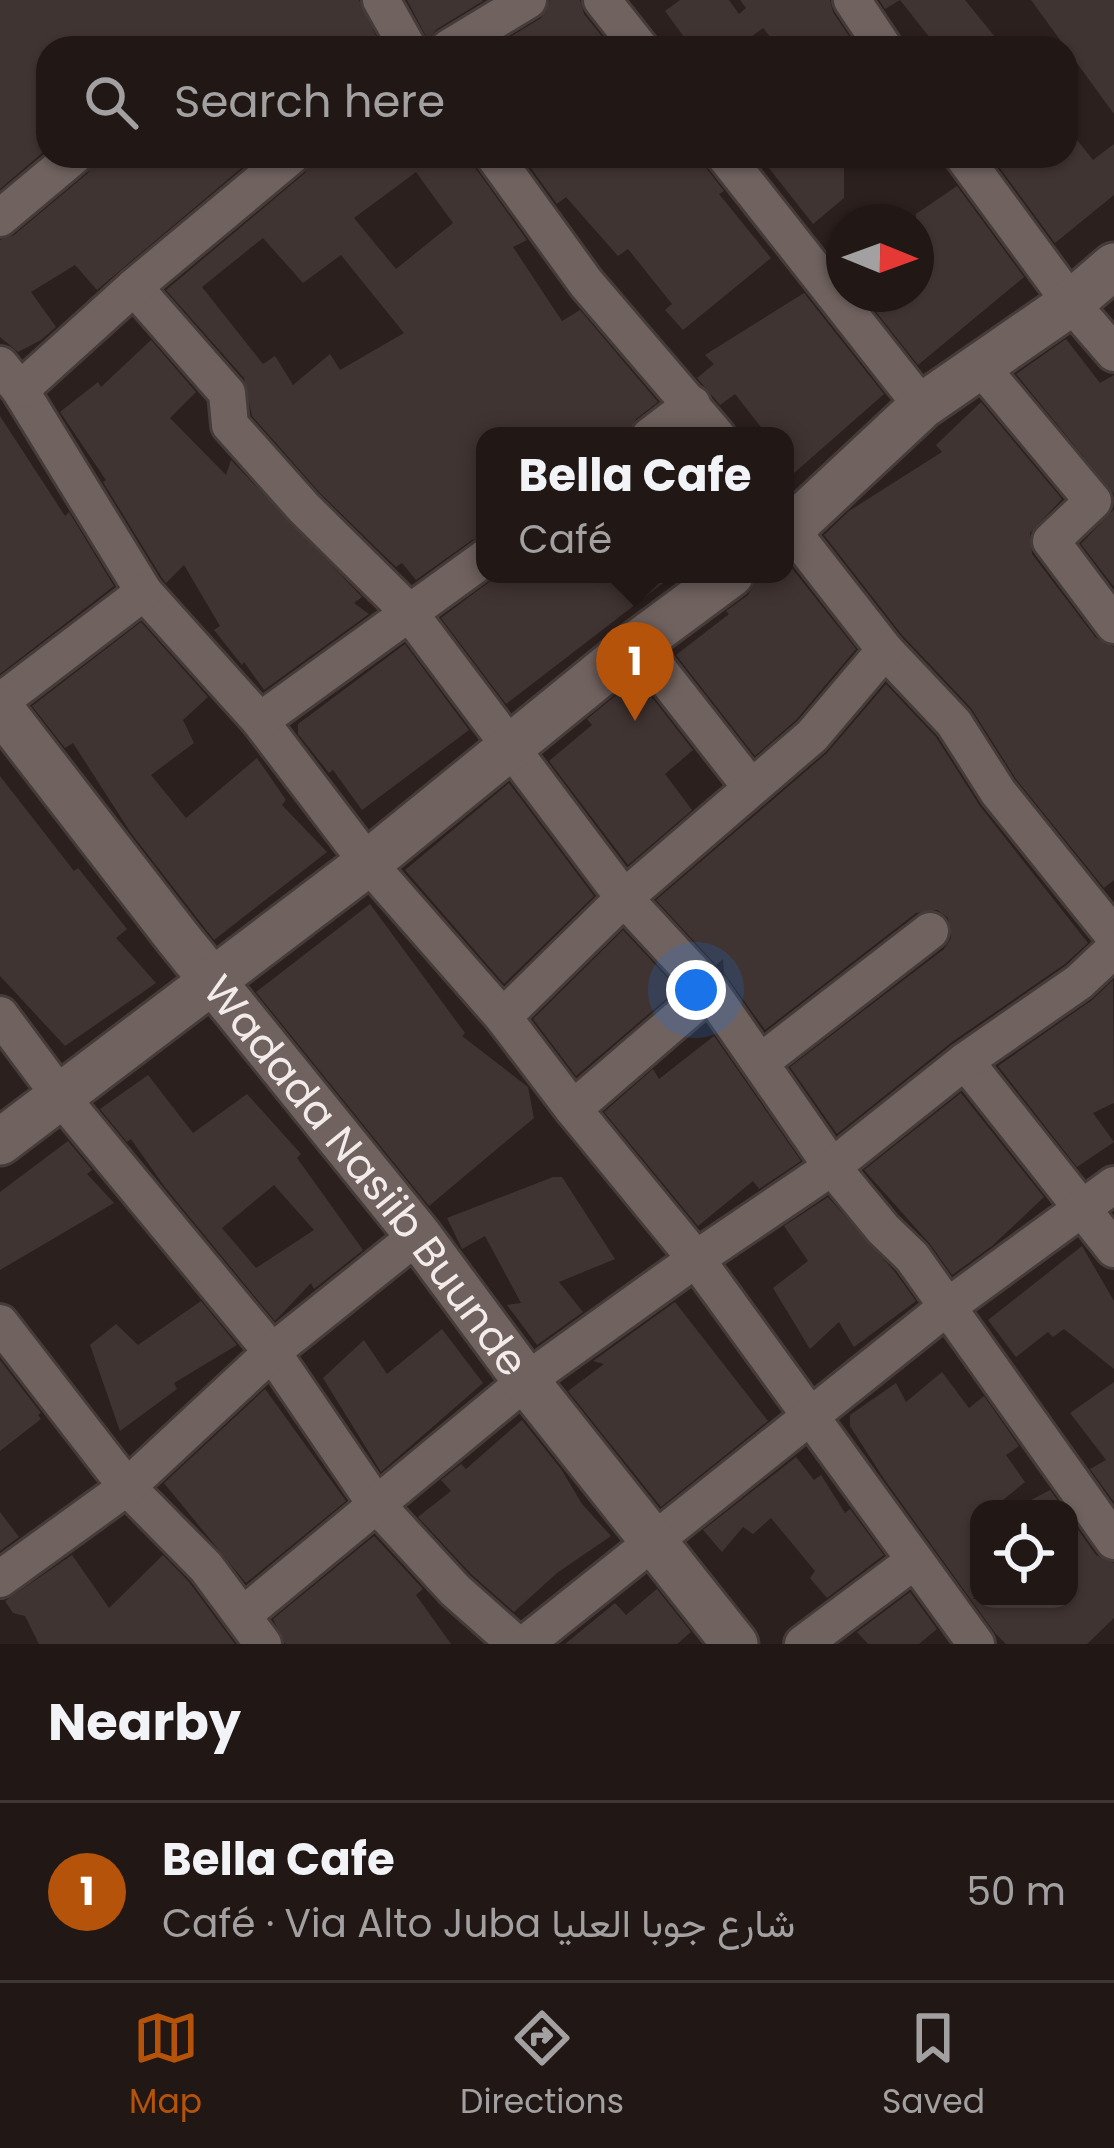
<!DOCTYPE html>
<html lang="en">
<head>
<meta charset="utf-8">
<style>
  body { margin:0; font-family:Poppins,Vazirmatn,sans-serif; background:#2d2523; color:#f1f3f6 }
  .controls { position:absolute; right:36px; bottom:36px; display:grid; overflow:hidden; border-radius:24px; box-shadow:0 3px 9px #0004 }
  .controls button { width:108px; height:108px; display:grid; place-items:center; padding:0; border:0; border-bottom:3px solid #3e3735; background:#211816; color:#f1f3f6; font:60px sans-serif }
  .compass { position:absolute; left:826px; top:204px; width:108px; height:108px; border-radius:50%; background:#211816; box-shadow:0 3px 9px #0004; rotate:91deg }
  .you { position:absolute; left:696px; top:990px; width:42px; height:42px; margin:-30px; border:9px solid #fff; border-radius:50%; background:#1a73e8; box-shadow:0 0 0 18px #1a73e833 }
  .badge { display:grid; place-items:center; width:78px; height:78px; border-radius:50%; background:#b45309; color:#fff; font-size:39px; font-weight:700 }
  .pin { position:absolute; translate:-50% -99px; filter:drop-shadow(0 3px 6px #0008) }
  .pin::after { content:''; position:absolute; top:63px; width:42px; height:36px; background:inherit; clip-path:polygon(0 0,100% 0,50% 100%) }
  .popup { position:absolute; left:476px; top:427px; width:318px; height:156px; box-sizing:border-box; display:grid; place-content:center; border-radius:24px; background:#211816; filter:drop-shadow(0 3px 9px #0005); font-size:39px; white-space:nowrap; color:#a2a0a1 }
  .popup b { font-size:45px; color:#f1f3f6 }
  .popup::after { content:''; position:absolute; left:50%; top:100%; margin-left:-24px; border:24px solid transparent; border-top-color:#211816 }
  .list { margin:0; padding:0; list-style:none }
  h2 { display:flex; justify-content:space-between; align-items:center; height:156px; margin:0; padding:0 48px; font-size:51px }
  h2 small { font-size:39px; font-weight:400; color:#a2a0a1 }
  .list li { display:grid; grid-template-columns:78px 1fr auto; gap:36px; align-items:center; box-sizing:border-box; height:180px; padding:0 48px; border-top:3px solid #3e3735 }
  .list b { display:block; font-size:45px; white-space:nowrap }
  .list p { margin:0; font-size:39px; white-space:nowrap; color:#a2a0a1 }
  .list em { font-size:39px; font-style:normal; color:#a2a0a1 }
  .icon { flex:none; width:66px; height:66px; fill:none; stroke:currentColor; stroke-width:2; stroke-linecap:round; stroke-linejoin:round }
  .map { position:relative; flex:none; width:1114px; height:1644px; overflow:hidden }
  .search { position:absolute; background:#211816; box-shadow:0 3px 9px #0004; left:36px; right:36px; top:36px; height:132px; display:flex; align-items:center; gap:30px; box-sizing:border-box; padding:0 42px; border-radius:36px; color:#a2a0a1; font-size:45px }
  .sheet { height:336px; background:#211816 }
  nav { display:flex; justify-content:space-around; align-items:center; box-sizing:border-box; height:168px; border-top:3px solid #3e3735; background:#211816; font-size:33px; color:#a2a0a1 }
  nav a { display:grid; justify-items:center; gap:6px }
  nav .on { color:#b45309 }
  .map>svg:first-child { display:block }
  .building { fill:#403432; fill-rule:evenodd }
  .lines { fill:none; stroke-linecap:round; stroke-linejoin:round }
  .minor-casing { stroke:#453c3a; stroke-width:42 }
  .tertiary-casing { stroke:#453c3a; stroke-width:51 }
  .minor { stroke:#70625f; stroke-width:36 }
  .tertiary { stroke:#70625f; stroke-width:45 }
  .labels { text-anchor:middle; stroke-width:9; stroke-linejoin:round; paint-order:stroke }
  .street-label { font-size:42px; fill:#f3ebea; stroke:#100b0a }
</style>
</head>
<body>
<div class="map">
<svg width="1114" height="1644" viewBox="0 0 1114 1644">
  <rect width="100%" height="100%" fill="#2c201e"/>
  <g class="building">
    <path d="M0 0H359L382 48H48V148L0 189Z"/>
    <path d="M407 0H482L483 1 437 29 428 40Z"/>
    <path d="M550 0H580L584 14 604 39 590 48H492L541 18Z"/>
    <path d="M680 0H729L739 14 746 8 740 0H830L833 12 857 48H779L763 28 736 48H692L665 11Z"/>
    <path d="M879 0H965L1004 48H938L900 0 885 9Z"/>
    <path d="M1031 0H1114V114L1066 48Z"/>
    <path d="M1066 126 1093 160 1114 144V195L1055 243 994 160 1000 156H1066Z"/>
    <path d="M96 156H245V165L97 290 75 265 31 292 56 327 41 340 18 352 0 337V240L14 235 88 173Z"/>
    <path d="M313 156H472L476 169 527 240 513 247 562 321 580 310 658 402 636 419 628 436H485V536L472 540 416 580 402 563 396 567 320 493 252 416 244 378 166 290 305 173ZM416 172 453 223 396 269 354 218ZM263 238 303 283 341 255 404 333 340 370 330 354 293 385 275 356 263 364 202 287Z"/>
    <path d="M522 156H703L707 169 724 191 719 194 771 258 683 330 665 310 672 304 628 249 618 256 566 197 557 204Z"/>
    <path d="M754 156H844V198L813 224 761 158 757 161Z"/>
    <path d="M957 186 1024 277 918 365 862 294H916V214Z"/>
    <path d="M804 293 884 394 785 481V436H768L735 394 720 405 697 378 714 364 705 355Z"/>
    <path d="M1066 339 1100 383 1114 375V494L1016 374Z"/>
    <path d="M151 340 196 392 170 418 226 475 231 460 362 597 354 603 369 614 264 690 244 662 242 665 214 630 220 626 184 565 166 583 162 578 103 482 106 480 60 412 98 382 101 387Z"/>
    <path d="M981 402 1062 499 1030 533 1032 554 1096 638 1114 647V880L1104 888 1016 779 971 708 902 635 824 535 849 511 942 452 936 445Z"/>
    <path d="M0 416 65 516 69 512 114 586 0 674Z"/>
    <path d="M1114 509V587L1081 544Z"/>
    <path d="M787 562 856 649 796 720 755 756 676 655 729 614 726 611 748 595 756 581 768 574H785Z"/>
    <path d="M500 574H675L506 704 441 618Z"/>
    <path d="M141 622 208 697 183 720 194 743 151 775 186 818 257 758 286 800 282 805 327 852 214 940 131 833 73 743 65 748 32 706Z"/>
    <path d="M405 644 469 730 362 810 333 770 329 773 298 734V724Z"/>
    <path d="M637 678 693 750 665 774 692 810 628 865 549 761 592 725 587 719Z"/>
    <path d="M886 684 936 737 980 806 1088 943 1065 964 952 1042 837 1134 790 1067 944 949 951 938 948 918 937 910 916 913 765 1030 724 973 723 959 716 965 656 900 827 753Z"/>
    <path d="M0 776 74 871 78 868 127 929 116 938 156 983 65 1046 0 976Z"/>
    <path d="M509 783 594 896 504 984 405 870Z"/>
    <path d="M370 904 465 1033 462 1036 528 1087 534 1118 429 1206 256 992Z"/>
    <path d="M623 930 678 989 576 1076 533 1019Z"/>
    <path d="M1113 980 1114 1103 1093 1113 1114 1142 1077 1167 998 1066 1092 1000Z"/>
    <path d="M714 1036 801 1161 759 1189 753 1181 698 1226 604 1112 653 1069 659 1079Z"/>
    <path d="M148 1075 193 1133 247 1094 301 1154 297 1158 363 1250 314 1289 311 1283 275 1321 164 1186 131 1139 127 1142 100 1109ZM274 1185 314 1230 256 1268 222 1228Z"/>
    <path d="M961 1093 1044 1197 992 1246 952 1275 930 1244 864 1170Z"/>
    <path d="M68 1141 92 1170 87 1174 114 1203 0 1270V1192Z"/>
    <path d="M553 1177H562L615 1259 559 1282 583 1312 537 1345 507 1305 521 1303 485 1236 462 1249 447 1218Z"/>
    <path d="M828 1197 895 1272 916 1301 854 1347 839 1322 810 1349 773 1288 808 1261 784 1226Z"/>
    <path d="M1082 1246 1114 1301V1369L1064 1329 1053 1337 1048 1332 1016 1357 988 1320Z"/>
    <path d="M201 1301 237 1345 174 1383 177 1389 120 1431 90 1345 116 1324 138 1345Z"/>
    <path d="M675 1302 768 1421 661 1507 568 1391 604 1364 593 1361Z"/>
    <path d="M442 1329 483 1383 381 1472 323 1378 364 1340 387 1374Z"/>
    <path d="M0 1360 41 1413 38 1415 41 1419 0 1451Z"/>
    <path d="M942 1372 969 1408 984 1396 1019 1446 1006 1455 1025 1482 992 1509H979V1594L973 1599H1069V1517L1096 1555 1114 1563V1618L1087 1644H1006L995 1633 884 1479 850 1426V1415L896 1383 906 1402Z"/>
    <path d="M1114 1382V1502L1090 1469 1106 1460 1070 1413Z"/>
    <path d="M265 1389 346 1501 246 1583 164 1483Z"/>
    <path d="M522 1420 561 1469 582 1504 611 1536 557 1573 514 1612 471 1574 418 1517 451 1491 441 1480 461 1464 466 1469Z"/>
    <path d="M796 1457 814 1480 821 1475 845 1513 850 1509 884 1555 827 1598 810 1578 815 1571 771 1518 753 1534 743 1527 722 1552 703 1530Z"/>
    <path d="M1050 1490 1064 1509H1014Z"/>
    <path d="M0 1512 19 1537 0 1551Z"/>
    <path d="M374 1536 423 1589 416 1595 451 1644H285L273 1619Z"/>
    <path d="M72 1555 109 1608 163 1555 189 1582 235 1644H39L25 1616 13 1613 5 1601Z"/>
    <path d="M657 1589 691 1632 677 1644H565L615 1603 626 1615Z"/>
    <path d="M910 1592 937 1629 919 1644H868L857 1632Z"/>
  </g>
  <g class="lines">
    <g class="minor-casing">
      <g id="minor">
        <path d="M381 0 408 48"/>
        <path d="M602 0 640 48"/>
        <path d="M852 0 884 48"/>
        <path d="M449 48 528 0"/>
        <path d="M494 156 586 283 717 436"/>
        <path d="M725 156 922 406"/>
        <path d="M963 156 1071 303 1114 353"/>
        <path d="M0 218 74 156"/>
        <path d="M134 287 227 393 230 425 304 508 408 611 624 898 710 991 832 1167 883 1229 912 1257 1114 1541"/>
        <path d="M0 365 20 390 144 592 260 721 368 863 503 1017 573 1109 696 1259 976 1644"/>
        <path d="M981 367 1093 501 1051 541 1114 625"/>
        <path d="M20 390 134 287 291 156"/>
        <path d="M650 436 692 404"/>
        <path d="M785 522 885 650 954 723 998 792 1114 936"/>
        <path d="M638 643 750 786"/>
        <path d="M0 702 144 592"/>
        <path d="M260 721 485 558"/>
        <path d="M0 1015 61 1097 272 1352 375 1503 455 1590 516 1644"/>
        <path d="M503 1017 624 898 812 736 885 650"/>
        <path d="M762 1061 930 931"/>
        <path d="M965 1061 1114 1249"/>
        <path d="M573 1109 710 991"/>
        <path d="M0 1323 127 1487 206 1567 263 1644"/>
        <path d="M0 1579 127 1487 272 1352 418 1235"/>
        <path d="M243 1615 526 1381 696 1259 832 1167 965 1061 1079 982 1114 949"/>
        <path d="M525 1644 947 1307 1114 1185"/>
        <path d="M803 1644 914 1561"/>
      </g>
    </g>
    <g class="tertiary-casing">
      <g id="tertiary">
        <path d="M785 534 922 406 1071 303 1114 266"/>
        <path id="s1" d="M0 708 178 938 418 1235 526 1381 735 1644"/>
        <path d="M0 1142 368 863 638 643 731 574"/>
      </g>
    </g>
    <use href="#minor" class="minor"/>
    <use href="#tertiary" class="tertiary"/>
  </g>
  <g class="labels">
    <g class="street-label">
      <text dy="15" stroke="none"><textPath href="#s1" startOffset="594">Wadada Nasiib Buunde</textPath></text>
    </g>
  </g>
</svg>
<div class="controls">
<button><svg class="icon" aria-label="locate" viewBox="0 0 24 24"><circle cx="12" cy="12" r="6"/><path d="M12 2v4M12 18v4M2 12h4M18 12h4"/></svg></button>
</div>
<svg class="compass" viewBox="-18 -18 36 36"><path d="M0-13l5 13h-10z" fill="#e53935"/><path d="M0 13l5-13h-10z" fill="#a2a0a1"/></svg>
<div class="you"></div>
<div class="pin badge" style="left:635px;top:721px">1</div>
<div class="popup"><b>Bella Cafe</b>Café</div>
<div class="search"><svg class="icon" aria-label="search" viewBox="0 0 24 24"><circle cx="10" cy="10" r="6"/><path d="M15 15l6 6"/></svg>Search here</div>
</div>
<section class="sheet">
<h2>Nearby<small></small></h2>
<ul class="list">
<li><span class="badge">1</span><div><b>Bella Cafe</b><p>Café · Via Alto Juba شارع جوبا العليا</p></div><em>50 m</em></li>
</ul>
</section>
<nav>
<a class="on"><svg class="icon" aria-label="map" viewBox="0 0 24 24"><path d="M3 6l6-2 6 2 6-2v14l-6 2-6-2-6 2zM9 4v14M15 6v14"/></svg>Map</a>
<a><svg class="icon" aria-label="directions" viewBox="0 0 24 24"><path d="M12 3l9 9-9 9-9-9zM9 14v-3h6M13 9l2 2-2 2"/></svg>Directions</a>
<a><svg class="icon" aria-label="saved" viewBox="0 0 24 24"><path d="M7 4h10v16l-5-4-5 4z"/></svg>Saved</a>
</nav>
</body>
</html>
